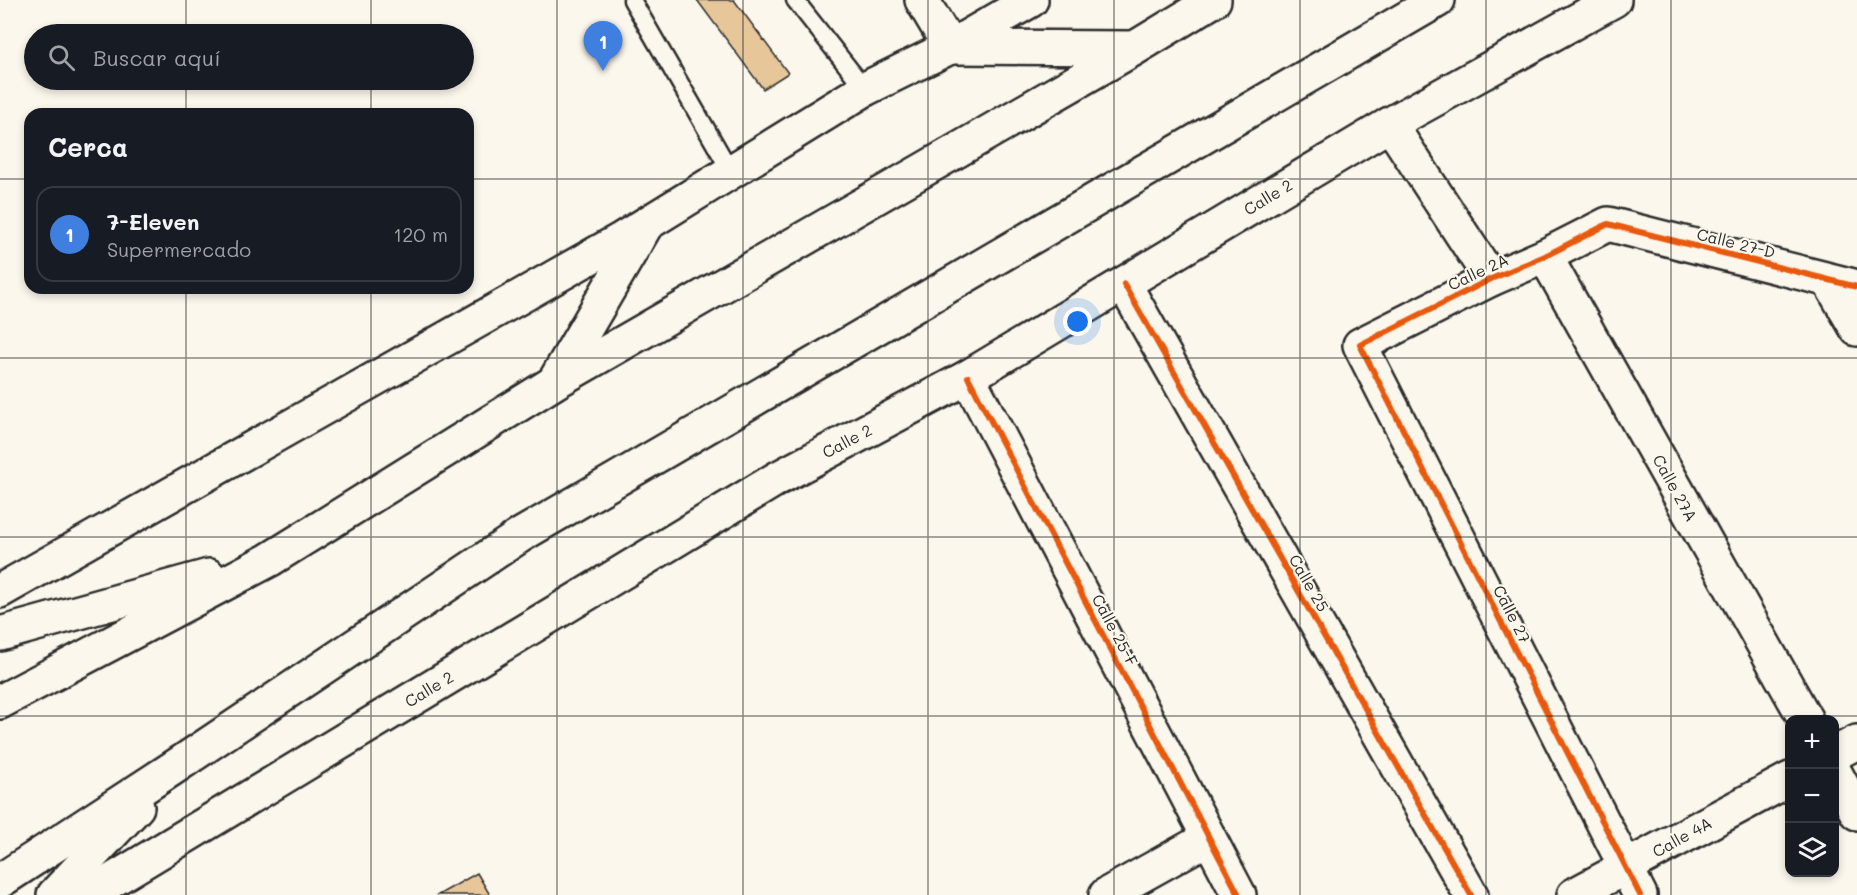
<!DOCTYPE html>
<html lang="es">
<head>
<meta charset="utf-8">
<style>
  body { margin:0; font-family:Mali,sans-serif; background:#20242c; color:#f1f3f6 }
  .controls { position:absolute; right:18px; bottom:18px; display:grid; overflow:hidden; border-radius:12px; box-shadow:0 3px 9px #0003 }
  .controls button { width:54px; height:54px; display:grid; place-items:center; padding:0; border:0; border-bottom:2px solid #363941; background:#171b24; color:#f1f3f6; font:30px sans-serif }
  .you { position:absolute; left:1078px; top:322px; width:21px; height:21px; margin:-15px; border:4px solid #fff; border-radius:50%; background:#1a73e8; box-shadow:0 0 0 9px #1a73e833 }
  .badge { display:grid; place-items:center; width:39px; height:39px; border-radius:50%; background:#c8321e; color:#fff; font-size:20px; font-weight:700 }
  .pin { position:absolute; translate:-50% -50px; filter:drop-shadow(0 2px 3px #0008) }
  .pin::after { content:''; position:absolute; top:32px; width:21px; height:18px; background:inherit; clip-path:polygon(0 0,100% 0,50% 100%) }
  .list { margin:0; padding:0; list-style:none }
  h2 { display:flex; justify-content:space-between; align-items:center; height:78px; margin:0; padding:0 24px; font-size:26px }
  h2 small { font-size:20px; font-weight:400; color:#9ea1a6 }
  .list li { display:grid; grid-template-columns:39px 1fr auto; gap:18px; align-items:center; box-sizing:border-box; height:96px; margin:0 12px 12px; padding:0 12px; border:2px solid #363941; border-radius:18px }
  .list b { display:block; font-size:22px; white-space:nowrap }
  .list p { margin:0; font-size:20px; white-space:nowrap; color:#9ea1a6 }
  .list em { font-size:20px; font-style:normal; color:#9ea1a6 }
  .icon { flex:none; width:33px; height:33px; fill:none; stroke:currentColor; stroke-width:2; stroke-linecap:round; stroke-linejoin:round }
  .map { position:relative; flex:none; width:1857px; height:895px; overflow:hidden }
  .search { position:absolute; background:#171b24; box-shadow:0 3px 9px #0003; left:24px; top:24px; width:450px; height:66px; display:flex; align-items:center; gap:15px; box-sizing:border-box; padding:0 21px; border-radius:33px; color:#9ea1a6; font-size:22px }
  .panel { position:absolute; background:#171b24; box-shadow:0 3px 9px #0003; left:24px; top:108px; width:450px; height:186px; border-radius:18px }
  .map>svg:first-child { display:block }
  .building { fill:#e7c79a; stroke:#2b2b2b; stroke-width:1.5 }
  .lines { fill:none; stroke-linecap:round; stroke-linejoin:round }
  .lane-casing { stroke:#2b2b2b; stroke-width:21 }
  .street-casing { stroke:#2b2b2b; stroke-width:38 }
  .secondary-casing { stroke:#2b2b2b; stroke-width:38 }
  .highway-casing { stroke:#2b2b2b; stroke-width:38 }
  .lane { stroke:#fbf7ec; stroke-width:16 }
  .street { stroke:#fbf7ec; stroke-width:33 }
  .secondary { stroke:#fbf7ec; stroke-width:33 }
  .highway { stroke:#fbf7ec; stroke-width:33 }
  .cycleway-casing { stroke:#fbf7ec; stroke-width:10 }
  .cycleway { stroke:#e8590c; stroke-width:6 }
  .grid { fill:none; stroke:#2b2b2b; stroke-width:1.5; stroke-opacity:0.55 }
  .labels { text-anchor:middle; stroke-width:4.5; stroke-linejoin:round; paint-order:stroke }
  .street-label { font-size:16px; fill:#2b2b2b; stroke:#fbf7ec }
</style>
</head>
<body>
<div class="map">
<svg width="1857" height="895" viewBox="0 0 1857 895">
  <rect width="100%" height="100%" fill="#fbf7ec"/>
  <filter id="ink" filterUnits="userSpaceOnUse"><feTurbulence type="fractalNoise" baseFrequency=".0167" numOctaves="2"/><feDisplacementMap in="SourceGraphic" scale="12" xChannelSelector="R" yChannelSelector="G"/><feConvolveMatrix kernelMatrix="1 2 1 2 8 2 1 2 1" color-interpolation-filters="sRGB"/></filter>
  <g filter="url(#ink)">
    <g class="building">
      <path d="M697 0H734L788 73 763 89Z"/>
      <path d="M477 873 490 895H438Z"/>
    </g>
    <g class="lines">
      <g class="lane-casing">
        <g id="lane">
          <path d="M632 0 731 172"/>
          <path d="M795 0 865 89"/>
        </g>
      </g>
      <g class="street-casing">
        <g id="street">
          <path d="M922 0 950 47"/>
          <path d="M1390 124 1491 279"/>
          <path d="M1545 256 1806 720"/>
          <path d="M1829 281 1857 329"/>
          <path d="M1124 284 1471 895"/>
          <path d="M968 377 1239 895"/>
          <path d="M1834 754 1857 742"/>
          <path d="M1834 771 1857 813"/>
          <path d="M1106 895 1194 846 1207 836"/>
          <path d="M1574 895 1790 779"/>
          <path d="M1640 895 1360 345 1491 279 1545 256 1608 224 1857 287"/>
        </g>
      </g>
      <g class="secondary-casing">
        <g id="secondary">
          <path d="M0 591 622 239 865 89 950 47 1031 0"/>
          <path d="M88 895 778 478 968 377 1390 124 1614 0"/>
        </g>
      </g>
      <g class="highway-casing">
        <g id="highway">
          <path d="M950 47 1133 48"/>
          <path d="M556 379 646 225"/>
          <path d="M0 634 209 576"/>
          <path d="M0 702 269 560 555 382 1135 48 1214 0"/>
          <path d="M0 881 173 768 521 535 1438 0"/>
          <path d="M54 895 137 807"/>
        </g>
      </g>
      <use href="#lane" class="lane"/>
      <use href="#street" class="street"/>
      <use href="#secondary" class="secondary"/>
      <use href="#highway" class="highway"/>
      <g class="cycleway-casing">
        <g id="cycleway">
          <path d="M1124 284 1471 895"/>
          <path d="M968 377 1239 895"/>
          <path d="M1640 895 1360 345 1491 279 1545 256 1608 224 1857 287"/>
        </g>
      </g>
      <use href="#cycleway" class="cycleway"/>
    </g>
  </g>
  <path class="grid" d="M186 0V34M371 0V34M557 0V895M743 0V895M928 0V895M1114 0V895M1300 0V895M1486 0V895M1671 0V895M186 80V114M371 80V114M0 179H30M468 179H1857M186 288V895M371 288V895M0 358H1857M0 537H1857M0 716H1857"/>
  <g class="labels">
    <g class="street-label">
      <text transform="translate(1268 197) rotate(-31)" y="6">Calle 2</text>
      <text transform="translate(1736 243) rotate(14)" y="6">Calle 27-D</text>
      <text transform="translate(1478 272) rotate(-25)" y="6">Calle 2A</text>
      <text transform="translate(847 441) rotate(-28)" y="6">Calle 2</text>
      <text transform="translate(1675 488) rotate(61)" y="6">Calle 27A</text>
      <text transform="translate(1309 583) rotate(60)" y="6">Calle 25</text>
      <text transform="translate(1512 614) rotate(63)" y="6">Calle 27</text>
      <text transform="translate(1115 630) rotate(62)" y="6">Calle 25-F</text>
      <text transform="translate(429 689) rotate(-31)" y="6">Calle 2</text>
      <text transform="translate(1682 837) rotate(-29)" y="6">Calle 4A</text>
    </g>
  </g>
</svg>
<div class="controls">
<button>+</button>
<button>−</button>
<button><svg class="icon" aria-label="layers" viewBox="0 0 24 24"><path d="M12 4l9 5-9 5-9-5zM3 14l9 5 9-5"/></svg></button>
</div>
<div class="you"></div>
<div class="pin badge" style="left:603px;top:71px;background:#3f7fe0">1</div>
<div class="search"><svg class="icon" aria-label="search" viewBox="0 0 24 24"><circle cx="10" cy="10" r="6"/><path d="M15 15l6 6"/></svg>Buscar aquí</div>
<section class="panel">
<h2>Cerca<small></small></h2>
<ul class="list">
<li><span class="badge" style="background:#3f7fe0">1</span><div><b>7-Eleven</b><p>Supermercado</p></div><em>120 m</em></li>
</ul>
</section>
</div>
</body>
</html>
